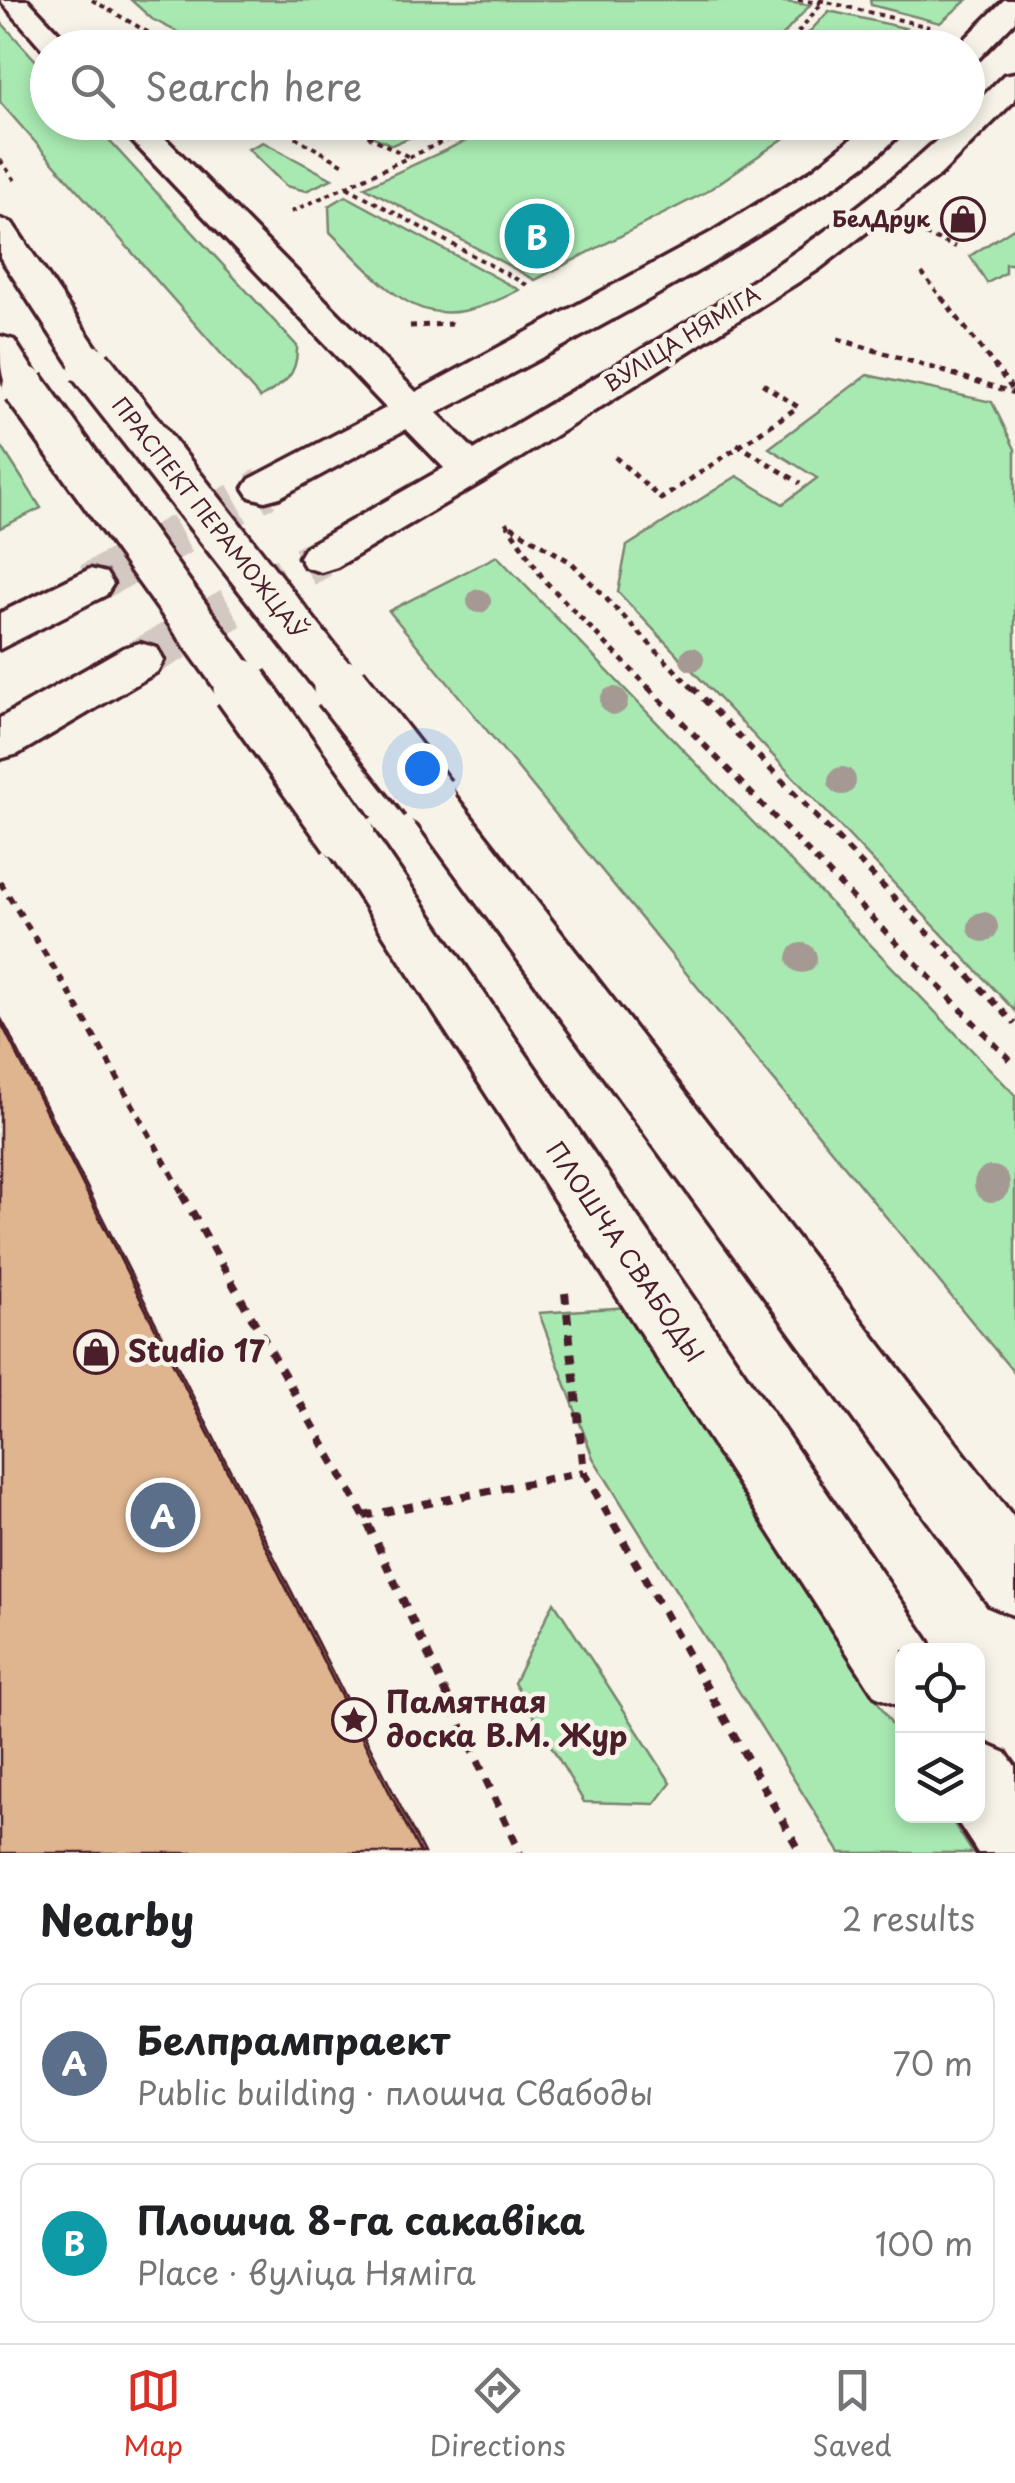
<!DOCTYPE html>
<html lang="en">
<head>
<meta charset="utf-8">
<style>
  body { margin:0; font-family:"Playpen Sans",sans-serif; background:#f2f2f2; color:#202124 }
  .controls { position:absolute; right:30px; bottom:30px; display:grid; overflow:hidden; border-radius:20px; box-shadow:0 5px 15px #0003 }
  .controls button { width:90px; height:90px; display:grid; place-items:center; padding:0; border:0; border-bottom:2px solid #e0e0e0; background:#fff; color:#202124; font:50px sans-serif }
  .you { position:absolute; left:422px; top:768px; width:35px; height:35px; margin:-25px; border:8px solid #fff; border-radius:50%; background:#1a73e8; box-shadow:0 0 0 15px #1a73e833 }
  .badge { display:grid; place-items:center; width:65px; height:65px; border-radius:50%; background:#d93025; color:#fff; font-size:32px; font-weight:700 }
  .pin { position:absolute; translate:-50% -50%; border:5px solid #fff; box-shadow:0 2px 10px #0006 }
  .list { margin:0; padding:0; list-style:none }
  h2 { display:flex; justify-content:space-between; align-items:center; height:130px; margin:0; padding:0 40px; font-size:42px }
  h2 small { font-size:32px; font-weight:400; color:#757577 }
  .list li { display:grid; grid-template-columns:65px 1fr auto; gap:30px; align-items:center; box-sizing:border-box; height:160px; margin:0 20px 20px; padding:0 20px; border:2px solid #e0e0e0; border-radius:20px }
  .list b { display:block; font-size:38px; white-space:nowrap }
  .list p { margin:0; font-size:32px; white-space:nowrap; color:#757577 }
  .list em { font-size:32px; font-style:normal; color:#757577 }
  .icon { flex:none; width:55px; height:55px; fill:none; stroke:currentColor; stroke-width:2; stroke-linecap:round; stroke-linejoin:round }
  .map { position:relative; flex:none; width:1015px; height:1853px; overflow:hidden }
  .search { position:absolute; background:#fff; box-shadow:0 5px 15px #0003; left:30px; right:30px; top:30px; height:110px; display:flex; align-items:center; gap:25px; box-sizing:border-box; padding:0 35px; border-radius:55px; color:#757577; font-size:38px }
  .sheet { height:490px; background:#fff }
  nav { display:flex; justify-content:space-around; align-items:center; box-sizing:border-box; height:140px; border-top:2px solid #e0e0e0; background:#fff; font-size:28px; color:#757577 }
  nav a { display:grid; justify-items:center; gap:5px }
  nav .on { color:#d93025 }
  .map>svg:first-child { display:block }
  .green { fill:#a8e9b2; stroke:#79846e; stroke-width:2.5 }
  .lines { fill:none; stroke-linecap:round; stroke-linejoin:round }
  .major-tunnel { stroke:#d4c9c2; stroke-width:42; stroke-dasharray:42 21; stroke-linecap:butt }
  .major-casing { stroke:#4a1f2b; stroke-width:7 }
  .path-far3 { stroke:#4a1f2b; stroke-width:4; stroke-dasharray:5 5; stroke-linecap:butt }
  .path-far2 { stroke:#4a1f2b; stroke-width:5; stroke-dasharray:6 6; stroke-linecap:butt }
  .path-far1 { stroke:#4a1f2b; stroke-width:6; stroke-dasharray:8 8; stroke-linecap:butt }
  .path { stroke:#4a1f2b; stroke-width:8; stroke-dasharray:10 10; stroke-linecap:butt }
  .major { fill:#f7f3e8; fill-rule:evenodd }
  .major-bridge-far1-casing { stroke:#4a1f2b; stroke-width:49; stroke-linecap:butt }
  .major-bridge-casing { stroke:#4a1f2b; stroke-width:62; stroke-linecap:butt }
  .major-bridge-far1 { stroke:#f7f3e8; stroke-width:42 }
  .major-bridge { stroke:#f7f3e8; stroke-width:55 }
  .tree { fill:#a59a93 }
  .shaded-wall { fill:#9c7f64; stroke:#4a1f2b; stroke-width:2.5 }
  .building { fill:#dfb58f; stroke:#4a1f2b; stroke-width:2.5 }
  .labels { text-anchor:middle; stroke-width:9; stroke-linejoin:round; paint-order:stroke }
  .far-poi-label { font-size:22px; font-weight:bold; fill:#4a1f2b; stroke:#f7f3e8; text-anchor:end }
  .far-street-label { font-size:22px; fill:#4a1f2b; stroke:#f7f3e8 }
  .street-label { font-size:25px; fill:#4a1f2b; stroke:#f7f3e8 }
  .near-poi-label { font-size:30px; font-weight:bold; fill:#4a1f2b; stroke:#f7f3e8; text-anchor:start }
</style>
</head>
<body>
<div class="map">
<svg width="1015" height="1853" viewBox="0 0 1015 1853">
  <rect width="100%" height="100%" fill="#f7f3e8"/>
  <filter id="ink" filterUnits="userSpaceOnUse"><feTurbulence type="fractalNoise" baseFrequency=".01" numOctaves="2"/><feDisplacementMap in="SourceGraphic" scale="20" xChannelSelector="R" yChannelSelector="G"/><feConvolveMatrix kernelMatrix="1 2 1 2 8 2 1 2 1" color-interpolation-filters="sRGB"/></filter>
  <g filter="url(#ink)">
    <g class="green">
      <path d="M131 0H767L810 5 775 44 733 47 209 48 152 19Z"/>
      <path d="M870 0H967L940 23 871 5Z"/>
      <path d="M829 11 905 28 896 34 801 41Z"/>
      <path d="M0 21 47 73 48 122 93 123 297 346C298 376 284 384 260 398L0 102Z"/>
      <path d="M342 123H444L392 145Z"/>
      <path d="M505 123V122L806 123 706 192 535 280 365 187Z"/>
      <path d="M263 142 332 179 306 191 286 186 248 149Z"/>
      <path d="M346 196 519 290C422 341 397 298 330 232L329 206Z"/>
      <path d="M1015 227V264H1005V273L987 283 970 256Z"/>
      <path d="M867 375 992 402 1015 449V1011L618 592 627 546 737 476 783 504 817 478 769 448Z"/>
      <path d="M0 444 41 508 0 528Z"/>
      <path d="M497 556 1015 1095V1374L389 611Z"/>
      <path d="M629 1307 902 1740V1816H949L973 1853H840L593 1458 539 1313Z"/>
      <path d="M554 1602 671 1783 655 1804 584 1802 514 1683Z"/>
    </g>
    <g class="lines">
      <g class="major-tunnel">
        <path d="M90 584 265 488"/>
        <path d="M140 660 321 557"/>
      </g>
      <g class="major-casing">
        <g id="major">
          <path d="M0 0H28L73 48H48L47 54Z"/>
          <path d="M1004 0H1015V21L979 58 968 61V48H956Z"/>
          <path d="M1015 73V100L940 175 819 269 485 480 337 567 321 572 305 567 299 557 305 547 444 468 406 429 280 497 265 501 250 497 244 488 250 479 386 408 114 122H149L416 392 712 232 812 170 873 122H909C885 157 837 184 802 207 684 284 560 348 437 413L474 450C637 349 817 258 956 122H968V111L1004 75Z"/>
          <path d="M0 219 12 223 109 366 104 374H76L71 366 0 257Z"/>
          <path d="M0 336 14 340 44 387 38 395H10C0 377 0 359 0 336Z"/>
          <path d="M90 569 106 573 113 584 106 595 0 649V613Z"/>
          <path d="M140 643 157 648 164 660 157 672 18 754 0 759V718L123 648Z"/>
          <path d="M428 778 446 784 1015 1519V1616L989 1605 410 812 402 798 410 784Z"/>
          <path d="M347 815 366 821 929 1642 932 1650H902V1707L875 1696 328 849 321 835 328 821Z"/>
          <path d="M978 1741 1006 1753 1015 1766V1853H978L954 1816H978Z"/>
        </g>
      </g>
      <g class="path-far3">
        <path d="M92 0 175 48"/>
        <path d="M798 0 821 3"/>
        <path d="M819 0 929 27"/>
        <path d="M785 48 822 3"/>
        <path d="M796 48 919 39"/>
        <path d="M275 122 272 124 346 166"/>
        <path d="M341 122 409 157"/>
        <path d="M0 160 17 183"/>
        <path d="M347 187 527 285"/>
        <path d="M291 212 485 122"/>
        <path d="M925 235 956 247"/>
        <path d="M922 273 944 301"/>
      </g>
      <g class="path-far2">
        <path d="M942 298 1014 391"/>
        <path d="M410 326 452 324"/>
        <path d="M838 339 1015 393"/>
        <path d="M737 444 800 483"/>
        <path d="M615 457 661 499 798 407 760 382"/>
        <path d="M506 522 544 580 651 690"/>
        <path d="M511 526 572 563 694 690"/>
      </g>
      <g class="path-far1">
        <path d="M648 687 1015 1065"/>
        <path d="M692 687 1015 1024"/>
        <path d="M0 882 69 992 184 1196"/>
      </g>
      <g class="path">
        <path d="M182 1194 364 1516 520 1853"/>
        <path d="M565 1293 584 1472 801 1853"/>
        <path d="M364 1516 584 1472"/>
      </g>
      <use href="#major" class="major"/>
      <g class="major-bridge-far1-casing">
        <g id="major-bridge-far1">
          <path d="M90 366 343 690"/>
          <path d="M24 387 242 690"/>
        </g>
      </g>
      <g class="major-bridge-casing">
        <g id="major-bridge">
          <path d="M241 687 347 835"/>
          <path d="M341 687 428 798"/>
        </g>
      </g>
      <use href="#major-bridge-far1" class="major-bridge-far1"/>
      <use href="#major-bridge" class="major-bridge"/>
    </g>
    <g class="tree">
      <circle cx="479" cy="601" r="12"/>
      <circle cx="692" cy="659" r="12"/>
      <circle cx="614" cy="701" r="14"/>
      <circle cx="842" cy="781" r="14"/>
      <circle cx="983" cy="927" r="15"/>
      <circle cx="802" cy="958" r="15"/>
      <circle cx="992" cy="1184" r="18"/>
    </g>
    <path class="shaded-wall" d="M0 1017 7 1029 424 1853H420L0 1021Z"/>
    <path class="building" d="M0 1021 420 1853H0Z"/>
  </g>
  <defs>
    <g id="shop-ring" transform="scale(2.25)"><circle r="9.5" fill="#f7f3e8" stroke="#4a1f2b" stroke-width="1.5"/><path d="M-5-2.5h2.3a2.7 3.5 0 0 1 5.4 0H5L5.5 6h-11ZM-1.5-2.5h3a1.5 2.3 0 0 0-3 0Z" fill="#4a1f2b"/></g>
    <g id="sight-ring" transform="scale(2.25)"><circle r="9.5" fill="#f7f3e8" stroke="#4a1f2b" stroke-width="1.5"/><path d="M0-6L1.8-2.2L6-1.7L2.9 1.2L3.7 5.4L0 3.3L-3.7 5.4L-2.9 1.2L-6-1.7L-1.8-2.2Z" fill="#4a1f2b"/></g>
  </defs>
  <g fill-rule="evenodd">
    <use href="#shop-ring" x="963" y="219"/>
    <use href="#shop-ring" x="96" y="1352"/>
    <use href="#sight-ring" x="354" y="1720"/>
  </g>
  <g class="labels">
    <g class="far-poi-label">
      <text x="930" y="227">БелДрук</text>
    </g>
    <g class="far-street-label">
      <text transform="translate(682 339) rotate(-32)" y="8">ВУЛІЦА НЯМІГА</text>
      <text transform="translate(209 518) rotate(52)" y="8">ПРАСПЕКТ ПЕРАМОЖЦАЎ</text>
    </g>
    <g class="street-label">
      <text transform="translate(625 1252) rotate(56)" y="9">ПЛОШЧА СВАБОДЫ</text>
    </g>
    <g class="near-poi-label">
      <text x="128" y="1362">Studio 17</text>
      <text x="386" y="1713">Памятная<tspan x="386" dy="34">доска В.М. Жур</tspan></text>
    </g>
  </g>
</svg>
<div class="controls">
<button><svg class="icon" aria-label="locate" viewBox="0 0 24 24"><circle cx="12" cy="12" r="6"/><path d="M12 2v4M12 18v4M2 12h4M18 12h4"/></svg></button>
<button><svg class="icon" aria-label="layers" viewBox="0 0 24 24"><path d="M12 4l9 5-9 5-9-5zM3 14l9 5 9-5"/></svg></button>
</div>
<div class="you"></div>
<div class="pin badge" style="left:163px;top:1515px;background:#5c6f8a">A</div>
<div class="pin badge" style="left:537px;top:236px;background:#0f9aa8">B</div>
<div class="search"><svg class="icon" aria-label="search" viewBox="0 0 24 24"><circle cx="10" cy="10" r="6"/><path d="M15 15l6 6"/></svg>Search here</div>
</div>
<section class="sheet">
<h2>Nearby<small>2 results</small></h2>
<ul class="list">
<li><span class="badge" style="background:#5c6f8a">A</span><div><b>Белпрампраект</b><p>Public building · плошча Свабоды</p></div><em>70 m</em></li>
<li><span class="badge" style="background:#0f9aa8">B</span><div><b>Плошча 8-га сакавіка</b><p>Place · вуліца Няміга</p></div><em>100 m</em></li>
</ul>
</section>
<nav>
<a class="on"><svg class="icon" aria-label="map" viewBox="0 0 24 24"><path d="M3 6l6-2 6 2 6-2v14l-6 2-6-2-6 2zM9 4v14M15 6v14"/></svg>Map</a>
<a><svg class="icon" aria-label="directions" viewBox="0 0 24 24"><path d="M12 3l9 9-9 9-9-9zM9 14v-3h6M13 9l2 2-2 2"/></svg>Directions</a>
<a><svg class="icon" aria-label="saved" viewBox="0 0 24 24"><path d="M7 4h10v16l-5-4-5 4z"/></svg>Saved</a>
</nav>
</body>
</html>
